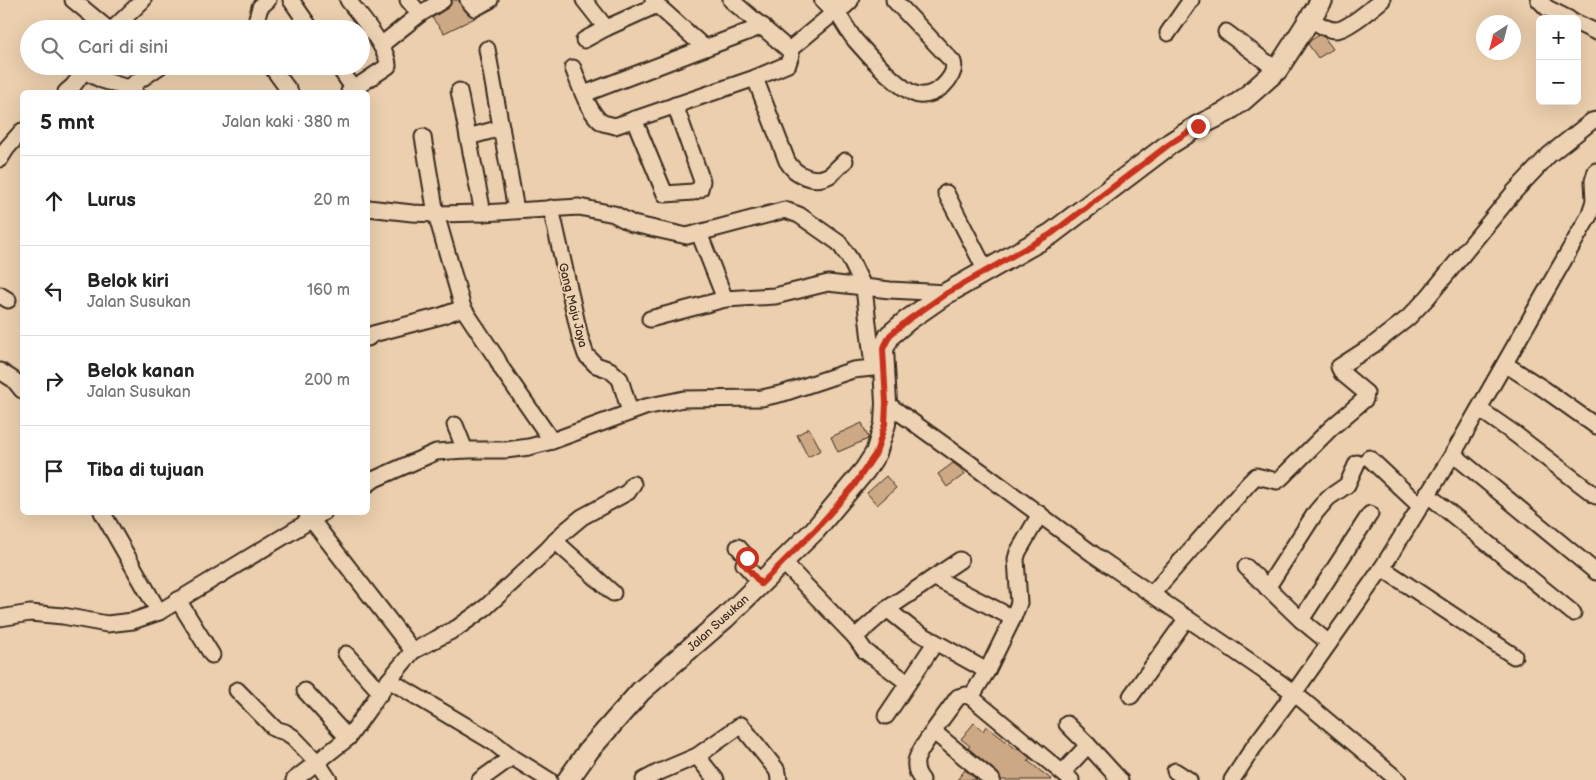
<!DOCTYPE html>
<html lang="id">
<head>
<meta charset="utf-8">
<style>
  body { margin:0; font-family:"Balsamiq Sans",sans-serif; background:#f6f6f6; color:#222 }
  .controls { position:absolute; right:15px; top:15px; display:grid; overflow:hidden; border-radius:8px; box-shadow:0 5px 20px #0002 }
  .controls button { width:45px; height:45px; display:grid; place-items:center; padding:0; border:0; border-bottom:1px solid #e0e0e0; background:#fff; color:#222; font:25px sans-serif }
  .compass { position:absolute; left:1476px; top:15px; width:45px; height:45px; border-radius:50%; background:#fff; box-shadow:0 5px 20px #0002; rotate:216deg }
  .stop { position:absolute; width:15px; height:15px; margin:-11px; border:4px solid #c8321e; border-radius:50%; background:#fff }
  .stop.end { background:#c8321e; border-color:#fff; box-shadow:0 1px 5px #0008 }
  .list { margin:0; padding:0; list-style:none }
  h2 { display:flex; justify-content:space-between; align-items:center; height:65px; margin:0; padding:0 20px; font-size:21px }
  h2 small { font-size:16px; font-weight:400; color:#767676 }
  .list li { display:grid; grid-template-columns:32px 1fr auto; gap:15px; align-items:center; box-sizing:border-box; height:90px; padding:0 20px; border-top:1px solid #e0e0e0 }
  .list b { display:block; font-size:19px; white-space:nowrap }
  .list p { margin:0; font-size:16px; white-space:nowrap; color:#767676 }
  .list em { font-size:16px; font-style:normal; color:#767676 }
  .icon { flex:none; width:28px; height:28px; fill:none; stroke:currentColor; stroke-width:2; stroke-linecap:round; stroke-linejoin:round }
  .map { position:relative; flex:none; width:1596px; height:780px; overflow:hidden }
  .search { position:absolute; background:#fff; box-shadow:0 5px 20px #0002; left:20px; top:20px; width:350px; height:55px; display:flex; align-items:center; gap:12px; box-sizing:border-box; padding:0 18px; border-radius:28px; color:#767676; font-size:19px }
  .panel { position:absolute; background:#fff; box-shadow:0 5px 20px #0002; left:20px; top:90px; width:350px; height:425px; border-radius:8px }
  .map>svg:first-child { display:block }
  .building { fill:#cca884; stroke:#3b2a1e }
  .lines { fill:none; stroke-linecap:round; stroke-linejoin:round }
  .street-casing { stroke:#3b2a1e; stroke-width:19 }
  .secondary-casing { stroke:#3b2a1e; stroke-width:24 }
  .street { stroke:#edd3b4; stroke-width:15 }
  .secondary { stroke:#edd3b4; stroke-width:20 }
  .route { stroke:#c8321e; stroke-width:6 }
  .labels { text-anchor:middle; stroke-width:4; stroke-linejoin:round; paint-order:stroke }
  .street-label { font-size:12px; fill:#3b2a1e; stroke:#edd3b4 }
</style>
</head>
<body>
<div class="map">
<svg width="1596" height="780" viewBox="0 0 1596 780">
  <rect width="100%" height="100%" fill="#ebcfae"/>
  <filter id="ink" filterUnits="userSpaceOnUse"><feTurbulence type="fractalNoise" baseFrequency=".02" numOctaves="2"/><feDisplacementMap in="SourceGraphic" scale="10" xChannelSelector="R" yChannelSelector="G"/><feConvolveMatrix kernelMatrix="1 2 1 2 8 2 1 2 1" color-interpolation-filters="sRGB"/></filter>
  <g filter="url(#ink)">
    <g class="building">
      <path d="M452 0H459L461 6 468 14 475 18 444 33 432 18 448 8Z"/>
      <path d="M1319 35 1324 37 1333 49 1318 58 1308 44 1310 41Z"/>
      <path d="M862 423 868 437V439L838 452 831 437Z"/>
      <path d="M809 428 821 450 808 457 797 435Z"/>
      <path d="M953 463 960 468 965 474 947 487 938 474Z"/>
      <path d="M886 476 896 488 877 505 867 493Z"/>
      <path d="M974 723 983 731 986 726 1016 749 1018 748 1030 758 1028 761 1052 780H1001L998 773 968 748 970 746 961 739Z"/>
      <path d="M965 770 977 780H957Z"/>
    </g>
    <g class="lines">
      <g class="street-casing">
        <g id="street">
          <path d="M73 0 108 29"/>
          <path d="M291 0 311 29"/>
          <path d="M348 0C359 15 389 49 388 66L349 92"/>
          <path d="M408 0 420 14"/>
          <path d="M468 0 475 8 490 0"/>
          <path d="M584 0 606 28"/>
          <path d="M653 0 657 5 705 48"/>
          <path d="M1539 0 1547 8 1569 19"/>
          <path d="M1311 19C1319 24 1326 30 1336 30 1347 30 1373 7 1382 0"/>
          <path d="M1577 23 1596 32"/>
          <path d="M113 29 143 0"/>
          <path d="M254 29 260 7 268 0"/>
          <path d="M1226 32 1277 70"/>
          <path d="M1168 33 1191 0"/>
          <path d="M584 40 606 28 657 5"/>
          <path d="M381 45 420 14 443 0"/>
          <path d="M487 49 516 210"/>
          <path d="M789 50 836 11C842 20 848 31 855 40 866 53 902 93 919 95 928 96 937 91 943 86 949 80 956 71 953 62L894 0"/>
          <path d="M271 66 290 92"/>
          <path d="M338 66 354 89"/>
          <path d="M573 68C579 83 589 115 603 123 607 124 612 125 615 126L755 78 788 64 791 55 789 50 731 0"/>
          <path d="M755 78 787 161C795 175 814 184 830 175 835 171 840 165 845 161"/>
          <path d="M128 88 160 66"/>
          <path d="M459 91 483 213"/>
          <path d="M66 92 73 86 84 71 102 80 128 88 135 92"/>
          <path d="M584 94 763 26"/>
          <path d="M634 119 665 194 693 192 700 189 702 181 675 105"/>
          <path d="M423 137 436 214 463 308 497 359 502 369 552 441"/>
          <path d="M468 137 501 128"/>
          <path d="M0 159 7 148 22 131"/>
          <path d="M946 193 986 271"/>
          <path d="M368 208 412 213 436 214 483 213 579 207 614 214 633 224 687 236 785 210 799 215 839 243 850 259 864 288 873 367"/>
          <path d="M551 208 580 337 586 355 596 365 610 370 620 379 630 412"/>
          <path d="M699 233 725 299"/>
          <path d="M0 295 8 300"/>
          <path d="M650 319 725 299 775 296 828 283 890 290 947 293"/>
          <path d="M368 338 373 334 441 316 463 308"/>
          <path d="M1505 364 1544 389 1596 426"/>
          <path d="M0 371 14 380 22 390"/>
          <path d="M886 403 982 472 1093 554 1264 671 1294 693 1398 780"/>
          <path d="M1479 409 1515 434 1596 496"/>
          <path d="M455 425 465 450"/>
          <path d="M1453 454 1596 572"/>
          <path d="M1369 458 1420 506"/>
          <path d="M368 484 375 479 436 452 465 450H506L529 447 552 441 645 407 684 399 762 398 784 393 853 370 882 367"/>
          <path d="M1427 494 1573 613"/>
          <path d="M102 512 159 612"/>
          <path d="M307 514 413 651"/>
          <path d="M555 541 613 593"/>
          <path d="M738 547 747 557 744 564 761 583"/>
          <path d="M783 562 855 637"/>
          <path d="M1246 567 1301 620 1329 643"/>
          <path d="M1382 568 1514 656"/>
          <path d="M935 578 1013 618"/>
          <path d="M1267 588 1316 512 1328 498 1347 485 1357 463"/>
          <path d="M1152 594 1249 483 1256 476 1277 481 1281 478 1331 428 1365 399 1366 393 1342 373 1339 367 1373 345 1408 318 1428 297 1514 192 1549 155 1592 121 1596 120"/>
          <path d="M178 600 212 655"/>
          <path d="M887 609 912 629 987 671"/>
          <path d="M0 618 30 613 63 616 107 624 133 621 159 612 324 512"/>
          <path d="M1301 620 1370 514"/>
          <path d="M346 654 381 693"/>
          <path d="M389 680 493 742 512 757 549 780"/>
          <path d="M908 683 865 651 855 637 887 609 960 560"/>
          <path d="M237 690 275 729 285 732 293 737 317 762 329 780"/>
          <path d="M305 691 348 738"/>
          <path d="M1131 696 1187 618"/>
          <path d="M971 697 987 671 1013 618 1019 603 1016 559 1018 552 1040 514"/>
          <path d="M886 716 935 643"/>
          <path d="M934 732 992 780"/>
          <path d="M1088 745 1120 780"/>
          <path d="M697 756 716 780"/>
          <path d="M1175 771 1189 780"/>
          <path d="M1063 772 1088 745 1067 724"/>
          <path d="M294 780 348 738 389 680 413 651 457 628 486 607 547 550 564 532 582 517 628 492 633 484"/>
          <path d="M480 780 512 757"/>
          <path d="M644 780 657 773 697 756 741 725 776 769 778 773 779 780"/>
          <path d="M922 780C918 775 915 768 916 761 919 748 949 710 958 697L966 695 971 697 1071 780"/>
          <path d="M1232 780 1253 748 1294 693 1382 568 1453 454 1589 216 1594 201 1593 181 1596 171"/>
        </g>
      </g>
      <g class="secondary-casing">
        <g id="secondary">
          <path d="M825 0 836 11 848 0"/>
          <path d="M568 780 589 750 641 691 725 618 815 530 865 470 876 453 885 424 886 403 883 349 890 335 908 320 947 293 1051 234 1171 143 1198 126 1226 112 1243 100 1277 70 1322 0"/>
        </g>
      </g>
      <use href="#street" class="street"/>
      <use href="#secondary" class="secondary"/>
    </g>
  </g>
  <g class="lines" filter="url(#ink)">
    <path class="route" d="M747 558 744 564 761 584 817 528 853 487 876 453 885 424 886 403 883 349 890 335 908 320 947 293 1051 234 1171 143 1198 126"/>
  </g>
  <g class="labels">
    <g class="street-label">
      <text transform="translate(573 305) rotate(76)" y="4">Gang Maju Jaya</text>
      <text transform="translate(718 623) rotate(-42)" y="4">Jalan Susukan</text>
    </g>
  </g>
</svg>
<div class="controls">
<button>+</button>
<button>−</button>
</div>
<svg class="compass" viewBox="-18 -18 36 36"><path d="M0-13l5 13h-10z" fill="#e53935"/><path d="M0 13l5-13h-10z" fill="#767676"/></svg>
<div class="stop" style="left:747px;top:558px"></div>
<div class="stop end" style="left:1198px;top:126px"></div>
<div class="search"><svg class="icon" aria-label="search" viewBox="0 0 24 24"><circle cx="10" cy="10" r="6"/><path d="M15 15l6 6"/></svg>Cari di sini</div>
<section class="panel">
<h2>5 mnt<small>Jalan kaki · 380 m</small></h2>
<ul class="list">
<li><svg class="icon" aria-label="ahead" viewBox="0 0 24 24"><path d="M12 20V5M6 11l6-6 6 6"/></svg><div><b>Lurus</b></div><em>20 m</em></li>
<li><svg class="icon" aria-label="left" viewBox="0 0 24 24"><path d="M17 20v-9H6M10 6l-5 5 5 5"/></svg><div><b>Belok kiri</b><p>Jalan Susukan</p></div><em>160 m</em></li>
<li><svg class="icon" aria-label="right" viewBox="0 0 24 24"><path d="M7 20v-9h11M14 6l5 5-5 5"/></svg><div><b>Belok kanan</b><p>Jalan Susukan</p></div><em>200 m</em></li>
<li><svg class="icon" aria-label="arrive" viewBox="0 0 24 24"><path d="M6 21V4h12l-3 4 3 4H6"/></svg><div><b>Tiba di tujuan</b></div></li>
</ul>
</section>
</div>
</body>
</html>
